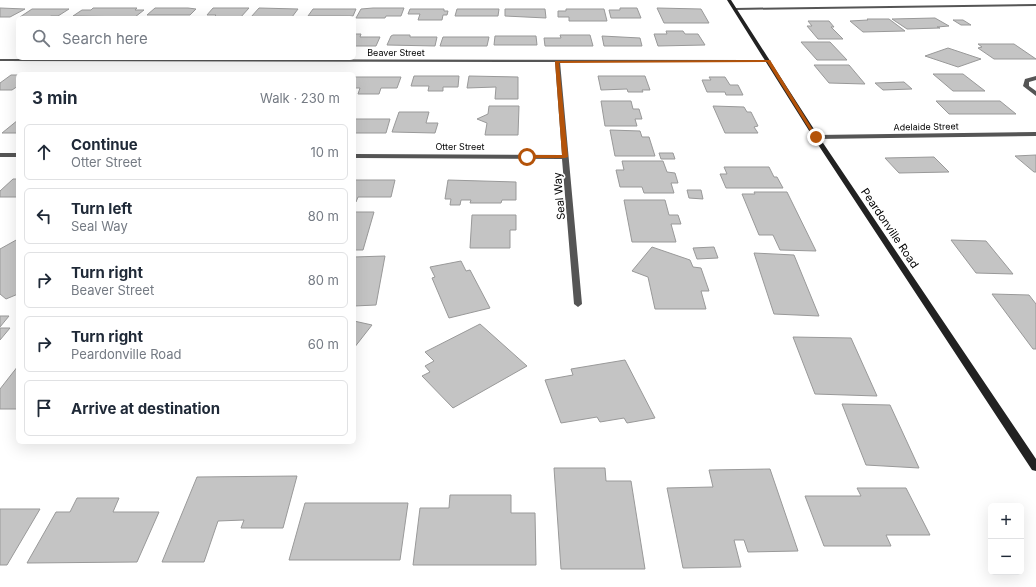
<!DOCTYPE html>
<html lang="en">
<head>
<meta charset="utf-8">
<style>
  body { margin:0; font-family:Inter,sans-serif; background:#f2f2f3; color:#1f2937 }
  .controls { position:absolute; right:12px; bottom:12px; display:grid; overflow:hidden; border-radius:6px; box-shadow:0 4px 16px #0002 }
  .controls button { width:36px; height:36px; display:grid; place-items:center; padding:0; border:0; border-bottom:1px solid #e0e1e3; background:#fff; color:#1f2937; font:20px sans-serif }
  .stop { position:absolute; width:12px; height:12px; margin:-9px; border:3px solid #b45309; border-radius:50%; background:#fff }
  .stop.end { background:#b45309; border-color:#fff; box-shadow:0 1px 4px #0008 }
  .list { margin:0; padding:0; list-style:none }
  h2 { display:flex; justify-content:space-between; align-items:center; height:52px; margin:0; padding:0 16px; font-size:17px }
  h2 small { font-size:13px; font-weight:400; color:#747a83 }
  .list li { display:grid; grid-template-columns:26px 1fr auto; gap:12px; align-items:center; box-sizing:border-box; height:56px; margin:0 8px 8px; padding:0 8px; border:1px solid #e0e1e3; border-radius:6px }
  .list b { display:block; font-size:15px; white-space:nowrap }
  .list p { margin:0; font-size:13px; white-space:nowrap; color:#747a83 }
  .list em { font-size:13px; font-style:normal; color:#747a83 }
  .icon { flex:none; width:22px; height:22px; fill:none; stroke:currentColor; stroke-width:2; stroke-linecap:round; stroke-linejoin:round }
  .map { position:relative; flex:none; width:1036px; height:587px; overflow:hidden }
  .search { position:absolute; background:#fff; box-shadow:0 4px 16px #0002; left:16px; top:16px; width:340px; height:44px; display:flex; align-items:center; gap:10px; box-sizing:border-box; padding:0 14px; border-radius:6px; color:#747a83; font-size:15px }
  .panel { position:absolute; background:#fff; box-shadow:0 4px 16px #0002; left:16px; top:72px; width:340px; height:372px; border-radius:6px }
  .map>svg:first-child { display:block }
  .building { fill:#c4c4c4; stroke:#999 }
  .lines { fill:none; stroke-linecap:round; stroke-linejoin:round }
  .minor { fill:#555; fill-rule:evenodd }
  .secondary { fill:#222; fill-rule:evenodd }
  .route { fill:#b45309 }
  .labels { text-anchor:middle; stroke-width:3.5; stroke-linejoin:round; paint-order:stroke }
  .far-street-label { font-size:9px; fill:#000; stroke:#fff }
  .street-label { font-size:11px; fill:#000; stroke:#fff }
</style>
</head>
<body>
<div class="map">
<svg width="1036" height="587" viewBox="0 0 1036 587">
  <rect width="100%" height="100%" fill="#fff"/>
  <g class="building">
    <path d="M0 8 25 9 10 17H0Z"/>
    <path d="M93 8H137L135 10H144L135 17 73 16 82 10H91Z"/>
    <path d="M155 8H188L196 9 190 15H147Z"/>
    <path d="M213 8H249L240 18H213L216 15H207Z"/>
    <path d="M259 8 298 9 292 17H251Z"/>
    <path d="M373 8H404L401 16H386L385 18H356L361 9Z"/>
    <path d="M620 8H637L641 18H611L609 10H620Z"/>
    <path d="M657 8 701 9 709 23H664Z"/>
    <path d="M32 9H69L58 16H51L48 18 20 17Z"/>
    <path d="M313 9H356L353 16H308Z"/>
    <path d="M410 9H444V11H448L447 15H443L442 20H418L420 14H408Z"/>
    <path d="M457 9H499L498 16H455Z"/>
    <path d="M505 9H545L546 18 505 16Z"/>
    <path d="M566 9H604L607 21H569V17H558V11H566Z"/>
    <path d="M935 18 949 26 937 27 940 28 907 29 892 19Z"/>
    <path d="M867 19H889L905 31 863 32 850 21 868 20Z"/>
    <path d="M953 20H963L971 25H961Z"/>
    <path d="M808 21H829L834 27H831L843 39H818L807 26H812Z"/>
    <path d="M666 31H683L685 34H698L705 45 658 46 654 34H667Z"/>
    <path d="M354 34H361L360 37H380L376 46H354Z"/>
    <path d="M393 35H410V37H437L435 46 387 45 391 36Z"/>
    <path d="M560 35H590L593 46H545L544 38H561Z"/>
    <path d="M495 36H536L537 45H494Z"/>
    <path d="M602 36 640 38 642 46H604Z"/>
    <path d="M443 37H489L487 46H440Z"/>
    <path d="M801 42H830L847 60H817Z"/>
    <path d="M978 44H1014L1036 59H994L978 48 982 47Z"/>
    <path d="M948 48 981 59 958 67 925 56Z"/>
    <path d="M814 65H849L865 84 829 83Z"/>
    <path d="M933 74H963L985 91H953Z"/>
    <path d="M11 75H18V86L12 90H0V83Z"/>
    <path d="M414 76H459L458 87H443V91H428L429 86H411Z"/>
    <path d="M469 76 518 77V99H495L496 87 467 88Z"/>
    <path d="M598 76H645L650 90H642L643 92H628L627 89 601 90Z"/>
    <path d="M354 77H401L397 88H381L379 94H358L360 88H354Z"/>
    <path d="M709 77H725L730 85H738L743 95H726L725 92H707L702 80H711Z"/>
    <path d="M904 82 912 89 883 90 875 83Z"/>
    <path d="M601 101H631L633 109H639L642 119H635L637 126H605Z"/>
    <path d="M936 101H1000L1016 114H949Z"/>
    <path d="M489 106H519L518 135H485L487 123 477 119 488 114Z"/>
    <path d="M713 106 744 107 747 112H751L758 126 754 127 758 133H725Z"/>
    <path d="M399 112H429L426 123H438L435 133 392 132Z"/>
    <path d="M354 119H390L386 133H354Z"/>
    <path d="M18 120V133H2Z"/>
    <path d="M610 130 640 131 642 137H649L655 156H615Z"/>
    <path d="M659 153H673L675 159H661Z"/>
    <path d="M1036 155V172H1034L1015 156Z"/>
    <path d="M934 157 949 172 899 173 885 158Z"/>
    <path d="M622 161H663L667 172 675 173 678 183H671L674 193H644L642 187H620L616 170H624Z"/>
    <path d="M724 167H769L774 177H777L783 188H726L720 174H727Z"/>
    <path d="M13 179H18V197H0V191Z"/>
    <path d="M354 180H395L391 197H358L356 202H354Z"/>
    <path d="M448 180 516 182V200H502L501 203H470L471 200H461L460 205H450L451 199H445Z"/>
    <path d="M687 190H701L703 199 689 198Z"/>
    <path d="M754 192H787L816 251 780 250 773 235H759L742 194H755Z"/>
    <path d="M624 200H665L669 215H678L681 224H671L676 242H632Z"/>
    <path d="M354 212H374L363 250H354Z"/>
    <path d="M472 215H516V230H510V248H470Z"/>
    <path d="M18 239V294L6 299 0 294V249Z"/>
    <path d="M951 240 986 241 1013 274 976 273Z"/>
    <path d="M652 247 690 260 693 267 701 268 709 291H701L706 309H655L648 277 632 271Z"/>
    <path d="M714 247 718 258 697 259 693 248Z"/>
    <path d="M754 253 794 255 819 316 774 314Z"/>
    <path d="M385 256 376 305 354 306V257Z"/>
    <path d="M461 261 466 271 470 270 490 308 449 318 432 278 435 277 430 267Z"/>
    <path d="M992 294 1029 295 1036 304V349H1033Z"/>
    <path d="M0 316H9L0 327Z"/>
    <path d="M354 321 372 325 354 348Z"/>
    <path d="M480 324 527 366 453 408 422 376 430 372 425 366 434 361 425 352Z"/>
    <path d="M0 328H10L0 340Z"/>
    <path d="M793 337 851 338 877 396 815 394Z"/>
    <path d="M625 360 655 418 627 423 624 418 600 422 597 417 561 423 545 380 573 375 571 369Z"/>
    <path d="M18 366V409H0V389Z"/>
    <path d="M842 404 890 405 919 468 866 465Z"/>
    <path d="M554 468H605L606 481H631L645 569H561Z"/>
    <path d="M770 469 798 551 748 552 744 540H734L741 567 683 568 667 488 713 487 709 470Z"/>
    <path d="M297 476 283 528H241L244 520 218 521 204 562H162L197 477Z"/>
    <path d="M857 488H906L930 535H886L891 546H824L805 496H861Z"/>
    <path d="M450 495H511V513H535L536 565H413L420 508H449Z"/>
    <path d="M77 498H119L113 512H159L137 562 27 563 56 512H70Z"/>
    <path d="M305 503H408L400 560H289Z"/>
    <path d="M0 509H40L7 565H0Z"/>
  </g>
  <g class="lines">
    <g class="minor">
      <path d="M1036 4V6L735 10 733 9 735 8Z"/>
      <path d="M0 59 769 60 771 61 769 62H560L582 304 578 307 574 304 562 159 354 158V154L562 155 555 62 0 61Z"/>
      <path d="M1036 76V80L1029 82V86L1036 91V96L1023 86 1025 79Z"/>
      <path d="M1036 132V136L816 139 813 137 816 135Z"/>
      <rect x="0" y="153" width="18" height="4"/>
    </g>
    <path class="secondary" d="M727 0H731L819 137 1036 459V471L1032 470 813 137Z"/>
  </g>
  <path class="route" d="M770 60 818 138 814 137 767 62 559 63 568 157 565 158H527L525 157 527 155H562L555 61Z"/>
  <g class="labels">
    <g class="far-street-label">
      <text x="396" y="56">Beaver Street</text>
      <text transform="translate(926 127) rotate(-1)" y="3">Adelaide Street</text>
      <text x="460" y="150">Otter Street</text>
    </g>
    <g class="street-label">
      <text transform="translate(559 196) rotate(-95)" y="4">Seal Way</text>
      <text transform="translate(890 228) rotate(56)" y="4">Peardonville Road</text>
    </g>
  </g>
</svg>
<div class="controls">
<button>+</button>
<button>−</button>
</div>
<div class="stop" style="left:527px;top:157px"></div>
<div class="stop end" style="left:816px;top:137px"></div>
<div class="search"><svg class="icon" aria-label="search" viewBox="0 0 24 24"><circle cx="10" cy="10" r="6"/><path d="M15 15l6 6"/></svg>Search here</div>
<section class="panel">
<h2>3 min<small>Walk · 230 m</small></h2>
<ul class="list">
<li><svg class="icon" aria-label="ahead" viewBox="0 0 24 24"><path d="M12 20V5M6 11l6-6 6 6"/></svg><div><b>Continue</b><p>Otter Street</p></div><em>10 m</em></li>
<li><svg class="icon" aria-label="left" viewBox="0 0 24 24"><path d="M17 20v-9H6M10 6l-5 5 5 5"/></svg><div><b>Turn left</b><p>Seal Way</p></div><em>80 m</em></li>
<li><svg class="icon" aria-label="right" viewBox="0 0 24 24"><path d="M7 20v-9h11M14 6l5 5-5 5"/></svg><div><b>Turn right</b><p>Beaver Street</p></div><em>80 m</em></li>
<li><svg class="icon" aria-label="right" viewBox="0 0 24 24"><path d="M7 20v-9h11M14 6l5 5-5 5"/></svg><div><b>Turn right</b><p>Peardonville Road</p></div><em>60 m</em></li>
<li><svg class="icon" aria-label="arrive" viewBox="0 0 24 24"><path d="M6 21V4h12l-3 4 3 4H6"/></svg><div><b>Arrive at destination</b></div></li>
</ul>
</section>
</div>
</body>
</html>
